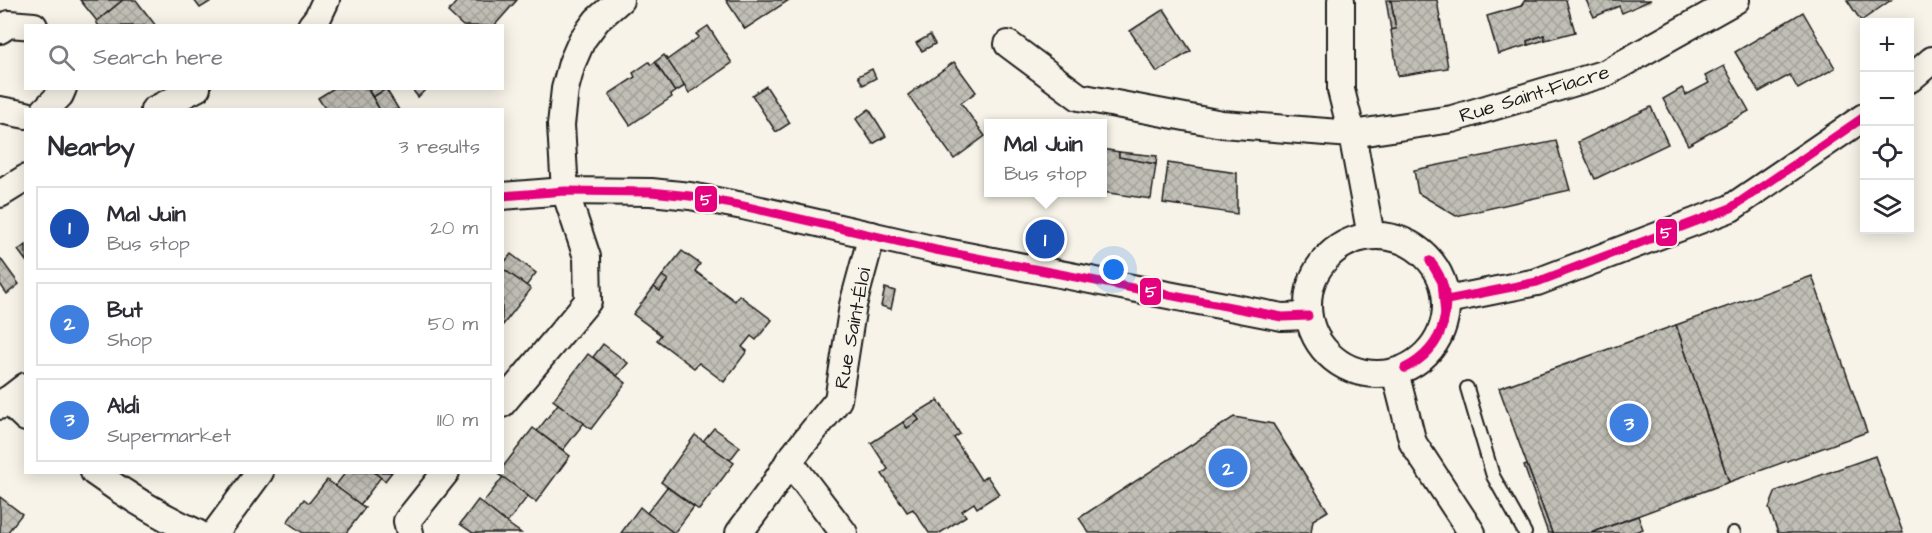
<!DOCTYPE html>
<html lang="en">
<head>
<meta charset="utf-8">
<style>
  body { margin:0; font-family:"Architects Daughter",sans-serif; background:#f7f7f7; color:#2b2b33 }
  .controls { position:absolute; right:18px; top:18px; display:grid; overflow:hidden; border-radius:0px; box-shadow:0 3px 15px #0003 }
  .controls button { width:54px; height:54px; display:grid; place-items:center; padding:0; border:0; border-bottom:2px solid #e1e1e2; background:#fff; color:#2b2b33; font:30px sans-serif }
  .you { position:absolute; left:1114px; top:270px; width:21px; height:21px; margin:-15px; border:4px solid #fff; border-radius:50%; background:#1a73e8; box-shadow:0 0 0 9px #1a73e833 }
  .badge { display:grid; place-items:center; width:39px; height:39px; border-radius:50%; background:#1c1c1c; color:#fff; font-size:20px; font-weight:700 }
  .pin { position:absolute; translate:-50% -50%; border:3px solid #fff; box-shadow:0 2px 6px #0006 }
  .popup { position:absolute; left:984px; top:119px; width:123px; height:78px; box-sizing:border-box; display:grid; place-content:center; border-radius:0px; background:#fff; filter:drop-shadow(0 2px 4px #0005); font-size:20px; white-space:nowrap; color:#7c7c81 }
  .popup b { font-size:22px; color:#2b2b33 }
  .popup::after { content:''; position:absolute; left:50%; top:100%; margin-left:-12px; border:12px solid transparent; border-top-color:#fff }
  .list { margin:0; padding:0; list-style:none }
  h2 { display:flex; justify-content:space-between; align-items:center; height:78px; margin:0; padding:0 24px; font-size:26px }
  h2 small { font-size:20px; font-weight:400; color:#7c7c81 }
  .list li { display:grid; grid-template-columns:39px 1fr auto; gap:18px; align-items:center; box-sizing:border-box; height:84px; margin:0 12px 12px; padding:0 12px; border:2px solid #e1e1e2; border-radius:0px }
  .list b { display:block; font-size:22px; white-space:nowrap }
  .list p { margin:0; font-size:20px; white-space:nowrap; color:#7c7c81 }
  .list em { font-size:20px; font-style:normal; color:#7c7c81 }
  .icon { flex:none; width:33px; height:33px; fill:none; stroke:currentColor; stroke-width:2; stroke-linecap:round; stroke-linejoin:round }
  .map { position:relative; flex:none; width:1932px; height:533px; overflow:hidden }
  .search { position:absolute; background:#fff; box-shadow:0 3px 15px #0003; left:24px; top:24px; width:480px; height:66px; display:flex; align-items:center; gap:15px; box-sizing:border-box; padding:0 21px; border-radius:0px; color:#7c7c81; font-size:22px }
  .panel { position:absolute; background:#fff; box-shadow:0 3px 15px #0003; left:24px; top:108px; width:480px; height:366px; border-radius:0px }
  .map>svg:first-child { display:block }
  .building { fill:url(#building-cross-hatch); stroke:#1c1c1c; stroke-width:1.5 }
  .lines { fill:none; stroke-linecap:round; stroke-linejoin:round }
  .service-casing { stroke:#1c1c1c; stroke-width:16 }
  .minor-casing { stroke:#1c1c1c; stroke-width:30 }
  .service { stroke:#f7f3e8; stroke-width:12 }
  .minor { stroke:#f7f3e8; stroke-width:26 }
  .bus-1-casing { stroke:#f7f3e8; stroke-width:14 }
  .bus-1 { stroke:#e5007d; stroke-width:9 }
  .labels { text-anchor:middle; stroke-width:4.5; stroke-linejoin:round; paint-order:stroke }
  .street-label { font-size:20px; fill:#1c1c1c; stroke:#f7f3e8 }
  .line-badge { stroke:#f7f3e8; stroke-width:2 }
  .badge-label { font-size:16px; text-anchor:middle; font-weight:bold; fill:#fff }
</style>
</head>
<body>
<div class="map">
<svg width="1932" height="533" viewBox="0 0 1932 533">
  <defs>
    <pattern id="building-cross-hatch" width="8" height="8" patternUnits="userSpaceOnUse" patternTransform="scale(1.5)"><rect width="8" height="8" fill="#c0beb5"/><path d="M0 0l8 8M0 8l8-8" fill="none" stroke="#a4a39b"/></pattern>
  </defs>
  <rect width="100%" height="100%" fill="#f7f3e8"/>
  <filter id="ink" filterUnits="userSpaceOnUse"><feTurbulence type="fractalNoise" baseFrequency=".0167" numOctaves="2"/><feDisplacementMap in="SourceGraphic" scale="12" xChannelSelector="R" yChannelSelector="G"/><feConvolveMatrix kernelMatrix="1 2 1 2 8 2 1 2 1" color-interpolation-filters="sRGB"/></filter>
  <g filter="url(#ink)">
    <g class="building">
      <path d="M80 0H123L97 21Z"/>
      <path d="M123 0H136L156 26H99L96 22Z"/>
      <path d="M194 0H213L200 8Z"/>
      <path d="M458 0H517L494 26H463L448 12Z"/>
      <path d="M726 0H789L745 29Z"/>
      <path d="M1386 0H1391L1396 29 1391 30Z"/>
      <path d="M1391 0H1437L1448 68 1398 76 1391 30 1396 29Z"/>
      <path d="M1525 0H1566L1575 32 1545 40 1544 35 1527 41 1528 45 1498 54 1487 16 1521 6Z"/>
      <path d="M1586 0H1651L1622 13 1619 6 1594 17Z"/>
      <path d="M1847 0H1891L1861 21Z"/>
      <path d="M1164 9 1191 51 1157 72 1130 31Z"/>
      <path d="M1803 12 1835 68 1798 89 1790 75 1759 92 1735 52Z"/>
      <path d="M708 26 732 63 689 93 667 60 699 37 696 34Z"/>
      <path d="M930 35 935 44 922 51 916 43Z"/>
      <path d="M1544 35 1545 40 1528 45 1527 41Z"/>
      <path d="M664 55 685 86 675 92 655 62Z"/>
      <path d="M649 62 651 65 655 62 675 92 671 95 672 97 630 125 609 94 635 77 633 73Z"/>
      <path d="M954 62 976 92 961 103 985 136 954 159 908 95Z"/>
      <path d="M1724 66 1749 111 1688 145 1663 99 1682 88 1686 95 1709 83 1705 76Z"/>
      <path d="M872 69 876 78 863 85 858 76Z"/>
      <path d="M766 86 790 123 776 132 752 95Z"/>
      <path d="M334 88H367L380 110H326L318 98Z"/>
      <path d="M372 88H385L386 89 373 97 369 91Z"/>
      <path d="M411 88H427L418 97Z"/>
      <path d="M386 89 399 110H380L373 97Z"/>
      <path d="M1651 107 1668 144 1595 179 1578 142Z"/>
      <path d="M869 109 886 136 873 144 856 119Z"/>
      <path d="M1556 141 1570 190 1456 216 1418 193 1414 170Z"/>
      <path d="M1102 149 1119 152V157L1156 164 1151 199 1102 192Z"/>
      <path d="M1119 152 1157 156 1156 164 1119 157Z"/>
      <path d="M1168 163 1237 173V214L1163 203Z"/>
      <path d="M26 245V261L18 250Z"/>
      <path d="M682 251 700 264 695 271 735 301 739 295 772 320 756 340 751 336 742 347 747 351 724 382 699 363 694 368 657 340 661 335 633 314 654 287 660 291 668 280 662 276Z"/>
      <path d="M511 254 536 273 526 286 502 268V265Z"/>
      <path d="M0 258 19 284 7 294 0 284Z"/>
      <path d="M502 268 531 289 502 326Z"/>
      <path d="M662 276 668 280 660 291 654 287Z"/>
      <path d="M1812 276 1867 432 1729 482 1676 325Z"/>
      <path d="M885 288 895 291 891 309 881 306Z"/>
      <path d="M1676 325 1729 482 1591 533H1552L1499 388Z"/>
      <path d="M603 344 628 363 617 376 593 357Z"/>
      <path d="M588 354 626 383 591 429 553 400Z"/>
      <path d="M938 400 960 434 954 438 981 480 987 476 999 494 977 508 974 503 962 511 966 516 940 533H929L913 509 907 512 882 474 888 469 871 443 903 422 907 428 919 420 915 414Z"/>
      <path d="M558 404 584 423 563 450 537 431Z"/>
      <path d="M915 414 919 420 907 428 903 422Z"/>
      <path d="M1234 417 1273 424 1328 511 1313 520 1311 533H1089L1079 518Z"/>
      <path d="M533 428 570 456 536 502 498 474 502 472V468Z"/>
      <path d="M714 428 740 447 730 460 703 441Z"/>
      <path d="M695 435 734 463 699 510 661 482Z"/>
      <path d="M1875 456 1903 533H1778L1769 508 1776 491Z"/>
      <path d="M1527 465 1552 533H1548L1524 466Z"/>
      <path d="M346 472H374L381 477 360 505 335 486Z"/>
      <path d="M374 472H392L385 481Z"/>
      <path d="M503 477 528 496 507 523 482 504Z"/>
      <path d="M327 480 365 508 346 533H303L287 522 304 499 309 503Z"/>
      <path d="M667 487 694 507 674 533 647 513Z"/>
      <path d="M0 497 22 514 7 533H0Z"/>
      <path d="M478 500 507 523 521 533H473L460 524Z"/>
      <path d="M640 507 647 513 674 533H621Z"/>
      <path d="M1638 516 1643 529 1632 533H1591Z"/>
    </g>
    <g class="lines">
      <g class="service-casing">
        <g id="service">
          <path d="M1467 388 1493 476 1525 533"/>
          <path d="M1733 533H1734"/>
        </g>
      </g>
      <g class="minor-casing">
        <g id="minor">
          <path d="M1341 0V90L1352 134 1371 236"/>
          <path d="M311 26 318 17 326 0"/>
          <path d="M0 30 9 24 34 26"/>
          <path d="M1008 44 1079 97 1222 124 1352 134 1452 119 1606 73 1736 0"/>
          <path d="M1910 79 1932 60"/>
          <path d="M0 110 26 115"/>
          <path d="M45 110 60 95 63 88"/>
          <path d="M154 110 197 88"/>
          <path d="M0 194 26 178"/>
          <path d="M502 196 565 191 651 192 690 196 743 206 936 250 1282 317 1308 316"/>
          <circle cx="1377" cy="305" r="69"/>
          <path d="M1447 300 1537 282 1731 208 1864 117"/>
          <path d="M1395 372 1413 443 1472 533"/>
          <path d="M7 400 26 418"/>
          <path d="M502 404 588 301 587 257 565 191 561 125 565 89 572 63 582 40 597 20 620 0"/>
          <path d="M0 406 26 386"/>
          <path d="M789 461 844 533"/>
          <path d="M94 472C127 496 160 516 197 533"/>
          <path d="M215 533 260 472"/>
          <path d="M410 533 407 521 446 472"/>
          <path d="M739 533 771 490 789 461 838 400 853 305 872 235"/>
        </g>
      </g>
      <use href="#service" class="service"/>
      <use href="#minor" class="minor"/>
      <g class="bus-1-casing">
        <g id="bus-1">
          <path d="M502 196 565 191 651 192 690 196 743 206 936 250 1282 317 1308 316"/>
          <path d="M1430 261C1445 279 1449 301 1443 324"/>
          <path d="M1430 261 1442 282 1445 315 1443 324"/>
          <path d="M1447 300 1537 282 1731 208 1864 117"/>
          <path d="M1405 368C1424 358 1437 344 1443 324"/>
          <path d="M1405 368C1424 360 1439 343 1443 324"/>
        </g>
      </g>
      <use href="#bus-1" class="bus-1"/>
    </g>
  </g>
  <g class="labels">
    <g class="street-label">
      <text transform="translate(1534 93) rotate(-17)" y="7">Rue Saint-Fiacre</text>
      <text transform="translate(852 328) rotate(-79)" y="7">Rue Saint-Éloi</text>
    </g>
  </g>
  <g class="line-badge">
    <rect x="694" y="185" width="24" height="28" rx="6" fill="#e5007d"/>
    <rect x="1655" y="218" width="23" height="29" rx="6" fill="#e5007d"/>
    <rect x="1139" y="277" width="23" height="29" rx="6" fill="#e5007d"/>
  </g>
  <g class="badge-label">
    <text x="706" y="205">5</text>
    <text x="1666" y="238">5</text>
    <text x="1151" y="297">5</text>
  </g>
</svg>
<div class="controls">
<button>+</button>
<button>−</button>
<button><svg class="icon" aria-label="locate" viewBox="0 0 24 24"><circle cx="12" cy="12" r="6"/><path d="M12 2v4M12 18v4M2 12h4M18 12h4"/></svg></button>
<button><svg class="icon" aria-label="layers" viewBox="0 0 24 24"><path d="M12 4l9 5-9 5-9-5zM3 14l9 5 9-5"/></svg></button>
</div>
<div class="you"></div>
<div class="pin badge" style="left:1045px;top:239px;background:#1a4fb4">1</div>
<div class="popup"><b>Mal Juin</b>Bus stop</div>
<div class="pin badge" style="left:1228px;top:468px;background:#3f7fe0">2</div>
<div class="pin badge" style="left:1629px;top:423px;background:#3f7fe0">3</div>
<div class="search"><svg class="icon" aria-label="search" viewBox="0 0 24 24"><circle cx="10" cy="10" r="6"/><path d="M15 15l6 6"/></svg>Search here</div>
<section class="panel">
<h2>Nearby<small>3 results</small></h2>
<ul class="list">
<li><span class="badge" style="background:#1a4fb4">1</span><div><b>Mal Juin</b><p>Bus stop</p></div><em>20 m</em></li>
<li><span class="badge" style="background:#3f7fe0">2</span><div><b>But</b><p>Shop</p></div><em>50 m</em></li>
<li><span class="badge" style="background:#3f7fe0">3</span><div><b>Aldi</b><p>Supermarket</p></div><em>110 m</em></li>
</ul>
</section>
</div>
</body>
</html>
